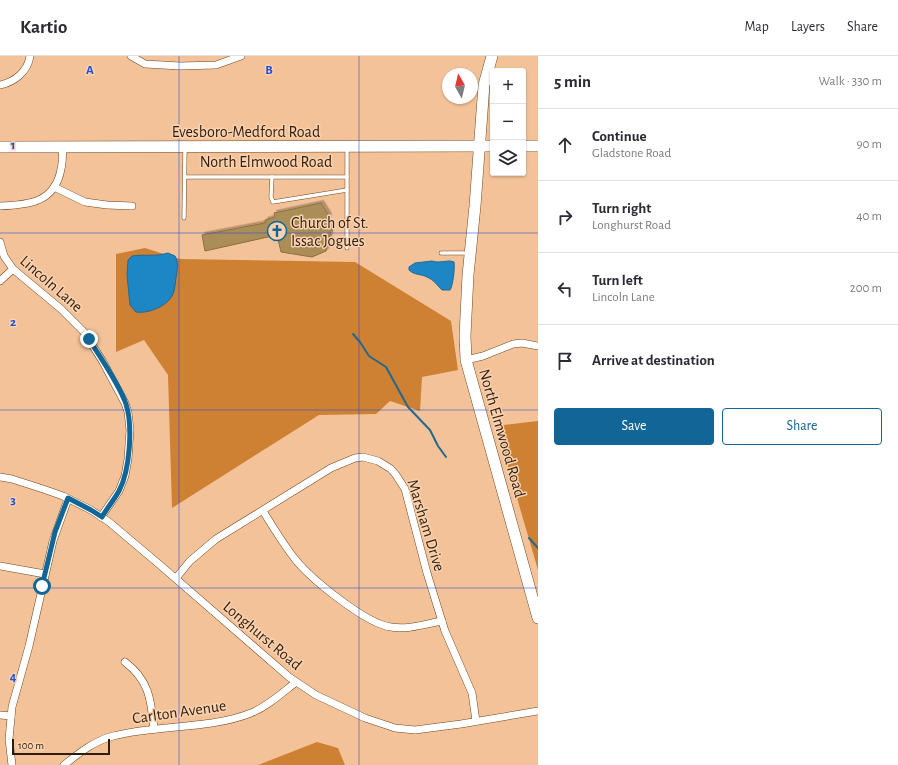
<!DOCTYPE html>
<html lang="en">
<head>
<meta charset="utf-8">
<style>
  body { margin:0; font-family:"Alegreya Sans",sans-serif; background:#f7f7f7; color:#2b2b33 }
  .controls { position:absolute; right:12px; top:12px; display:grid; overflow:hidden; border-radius:4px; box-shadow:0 1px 3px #0004 }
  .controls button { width:36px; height:36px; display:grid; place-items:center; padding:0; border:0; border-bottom:1px solid #e1e1e2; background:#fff; color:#2b2b33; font:20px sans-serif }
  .compass { position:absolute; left:442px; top:12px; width:36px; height:36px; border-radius:50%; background:#fff; box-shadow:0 1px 3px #0004; rotate:352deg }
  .scale { position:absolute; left:12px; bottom:10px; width:98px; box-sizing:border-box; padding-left:4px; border:2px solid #301e0d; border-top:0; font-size:11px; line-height:14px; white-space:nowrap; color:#301e0d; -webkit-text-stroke:3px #fad2b0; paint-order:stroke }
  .stop { position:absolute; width:12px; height:12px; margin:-9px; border:3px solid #116697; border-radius:50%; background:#fff }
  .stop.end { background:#116697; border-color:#fff; box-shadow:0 1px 4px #0008 }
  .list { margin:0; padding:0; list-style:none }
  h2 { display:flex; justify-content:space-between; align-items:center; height:52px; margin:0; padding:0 16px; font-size:17px }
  h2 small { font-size:13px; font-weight:400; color:#7c7c81 }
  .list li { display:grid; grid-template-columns:26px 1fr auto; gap:12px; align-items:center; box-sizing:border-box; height:72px; padding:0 16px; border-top:1px solid #e1e1e2 }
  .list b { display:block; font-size:15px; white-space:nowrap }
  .list p { margin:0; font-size:13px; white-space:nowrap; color:#7c7c81 }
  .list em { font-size:13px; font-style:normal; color:#7c7c81 }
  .actions { display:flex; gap:8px; padding:12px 16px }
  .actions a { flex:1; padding:9px 0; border:1px solid #116697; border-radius:4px; text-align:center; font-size:14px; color:#116697 }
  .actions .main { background:#116697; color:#fff }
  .icon { flex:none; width:22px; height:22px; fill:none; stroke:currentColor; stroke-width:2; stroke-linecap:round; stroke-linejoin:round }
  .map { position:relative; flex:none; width:538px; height:709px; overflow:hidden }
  header { display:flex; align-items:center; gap:24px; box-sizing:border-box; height:56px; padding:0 20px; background:#fff; border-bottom:1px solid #e1e1e2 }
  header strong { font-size:19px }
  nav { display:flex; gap:22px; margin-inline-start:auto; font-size:14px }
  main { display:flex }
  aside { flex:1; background:#fff }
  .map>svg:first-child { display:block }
  .forest { fill:#ce8033 }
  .water { fill:#1d87c6; stroke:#23688e }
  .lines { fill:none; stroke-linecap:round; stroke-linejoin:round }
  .stream { stroke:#23688e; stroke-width:2 }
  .building { fill:#ab8d58; stroke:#8d703b; filter:url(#shadow) }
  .lane-casing { stroke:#70461e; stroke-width:4.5 }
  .street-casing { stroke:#70461e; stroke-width:8 }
  .secondary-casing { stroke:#70461e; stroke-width:12 }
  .lane { stroke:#fff; stroke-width:3.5 }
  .street { stroke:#fff; stroke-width:7 }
  .secondary { stroke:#fff; stroke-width:11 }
  .route { stroke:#116697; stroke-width:5 }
  .grid { fill:none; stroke:#1d4ed8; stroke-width:1; stroke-opacity:0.55 }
  .labels { text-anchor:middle; stroke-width:3; stroke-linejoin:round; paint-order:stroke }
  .street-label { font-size:16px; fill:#301e0d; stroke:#fad2b0 }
  .poi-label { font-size:16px; fill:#301e0d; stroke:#fad2b0; text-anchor:start }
  .grid-label { font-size:13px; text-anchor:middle; font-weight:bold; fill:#1d4ed8; stroke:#fad2b0; stroke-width:3; stroke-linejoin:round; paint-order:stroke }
</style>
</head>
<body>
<header>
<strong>Kartio</strong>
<nav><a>Map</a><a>Layers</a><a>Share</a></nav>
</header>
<main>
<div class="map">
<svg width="538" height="709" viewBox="0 0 538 709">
  <defs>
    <filter id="shadow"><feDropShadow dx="2.5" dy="-2.5" stdDeviation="0" flood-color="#0004"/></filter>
  </defs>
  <rect width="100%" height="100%" fill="#f4c298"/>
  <g class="forest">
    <path d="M145 192 180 203 355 206 451 265 458 314 422 321 420 355 390 345 376 358 319 359 172 452 168 319 144 284 116 296V198Z"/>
    <path d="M538 365V514L496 370Z"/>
    <path d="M317 686 338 692 345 709H258Z"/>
  </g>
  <g class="water">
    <path d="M168 197 175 200C179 207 177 214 176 222 175 228 175 235 172 240 166 251 147 258 136 256L130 249 127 219 128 204 132 200C145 198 155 201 168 197Z"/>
    <path d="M432 205C440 208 448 203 454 206 455 211 453 230 450 234H442C437 229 434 224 427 221 421 218 414 219 409 214V211L415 207Z"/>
  </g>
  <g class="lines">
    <g class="stream">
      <path d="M353 278 360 286 369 300 386 311 408 351 430 374 438 390 446 401"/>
      <path d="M529 482 538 492"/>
    </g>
  </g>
  <path class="building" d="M321 147 329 160 327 167 332 171 326 195 312 201 281 196 277 179 205 195 202 179 265 167V164L275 161 274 157Z"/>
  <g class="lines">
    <g class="lane-casing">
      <g id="lane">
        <path d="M347 92V192"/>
        <path d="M185 121H347"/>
        <path d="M272 121 271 141 273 146 347 134"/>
        <path d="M184 162 185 92"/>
        <path d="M441 197H468"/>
      </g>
    </g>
    <g class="street-casing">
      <g id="street">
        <path d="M131 0 145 8 180 10 216 9 241 0"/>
        <path d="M0 29C15 26 28 15 30 0"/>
        <path d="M54 131 85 146 107 149 132 150"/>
        <path d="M0 150C28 149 55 147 61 113 63 106 62 99 63 91"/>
        <path d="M0 186 4 200 13 213 61 253 84 276 103 306 125 347 128 356 130 374 128 403 125 420 119 435 101 461"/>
        <path d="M0 225 13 213"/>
        <path d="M466 304 483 300 513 288 522 287 538 290"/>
        <path d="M0 421 12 423 43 433 63 440 91 454 109 466 160 509 289 621 316 639 365 662 395 672 415 674 461 668 538 655"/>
        <path d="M263 455C273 471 283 488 295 503 311 523 366 568 391 571 408 574 425 568 442 565"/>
        <path d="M0 510 45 518"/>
        <path d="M176 522 190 505 216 483 331 412 355 402 363 401 378 405 391 413 396 419 405 433 427 517 445 575 472 637 476 665"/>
        <path d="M125 606C150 625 151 645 154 673"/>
        <path d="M0 659 11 660"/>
        <path d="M12 709 9 683 12 651 29 590 53 485 68 443"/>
        <path d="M64 709C79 697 94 685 113 680 158 668 208 674 251 657 268 650 282 637 296 626"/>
      </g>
    </g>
    <g class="secondary-casing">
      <g id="secondary">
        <path d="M492 0 484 29 475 150 468 219 465 280 466 304 538 562"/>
        <path d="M523 90H538"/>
        <path d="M0 91 493 90"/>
      </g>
    </g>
    <use href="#lane" class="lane"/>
    <use href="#street" class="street"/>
    <use href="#secondary" class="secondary"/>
  </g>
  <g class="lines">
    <path class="route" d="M42 530 55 476 68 442 91 454 102 461C107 452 114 444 119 435 130 414 133 370 126 348 118 326 101 303 89 283"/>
  </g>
  <path class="grid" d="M179 0V709M359 0V709M0 177H538M0 354H538M0 532H538"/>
  <defs>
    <g id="church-ring" transform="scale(1)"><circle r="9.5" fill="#fad2b0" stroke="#116697" stroke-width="1.5"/><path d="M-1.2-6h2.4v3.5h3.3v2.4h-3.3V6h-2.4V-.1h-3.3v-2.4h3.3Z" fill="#116697"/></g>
  </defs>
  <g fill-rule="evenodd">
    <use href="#church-ring" x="277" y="175"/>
  </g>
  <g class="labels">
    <g class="street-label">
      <text x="246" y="81">Evesboro-Medford Road</text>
      <text x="266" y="111">North Elmwood Road</text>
      <text transform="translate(52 227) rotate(41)" y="6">Lincoln Lane</text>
      <text transform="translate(503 377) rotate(74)" y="6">North Elmwood Road</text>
      <text transform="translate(427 469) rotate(73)" y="6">Marsham Drive</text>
      <text transform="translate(263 579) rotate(40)" y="6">Longhurst Road</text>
      <text transform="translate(179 655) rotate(-8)" y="6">Carlton Avenue</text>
    </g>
    <g class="poi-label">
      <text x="291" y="172">Church of St.<tspan x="291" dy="18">Issac Jogues</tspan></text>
    </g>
  </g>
  <g class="grid-label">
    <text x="90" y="18">A</text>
    <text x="269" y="18">B</text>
    <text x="13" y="93">1</text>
    <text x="13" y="270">2</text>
    <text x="13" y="448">3</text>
    <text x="13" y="625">4</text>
  </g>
</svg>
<div class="controls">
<button>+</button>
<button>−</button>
<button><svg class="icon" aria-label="layers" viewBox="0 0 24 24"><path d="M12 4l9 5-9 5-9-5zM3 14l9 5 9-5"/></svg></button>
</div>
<svg class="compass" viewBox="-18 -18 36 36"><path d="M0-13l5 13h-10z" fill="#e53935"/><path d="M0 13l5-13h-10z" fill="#7c7c81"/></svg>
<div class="scale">100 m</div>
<div class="stop" style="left:42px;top:530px"></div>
<div class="stop end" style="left:89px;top:283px"></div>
</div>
<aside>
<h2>5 min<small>Walk · 330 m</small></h2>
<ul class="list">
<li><svg class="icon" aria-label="ahead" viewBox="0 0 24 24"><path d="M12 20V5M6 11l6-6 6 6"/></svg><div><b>Continue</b><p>Gladstone Road</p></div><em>90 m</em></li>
<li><svg class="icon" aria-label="right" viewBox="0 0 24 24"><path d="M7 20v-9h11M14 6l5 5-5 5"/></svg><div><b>Turn right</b><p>Longhurst Road</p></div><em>40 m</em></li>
<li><svg class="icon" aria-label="left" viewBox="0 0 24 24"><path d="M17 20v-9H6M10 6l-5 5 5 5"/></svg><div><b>Turn left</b><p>Lincoln Lane</p></div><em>200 m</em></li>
<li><svg class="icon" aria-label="arrive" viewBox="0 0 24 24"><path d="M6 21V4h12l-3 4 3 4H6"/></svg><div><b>Arrive at destination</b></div></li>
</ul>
<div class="actions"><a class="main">Save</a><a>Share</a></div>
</aside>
</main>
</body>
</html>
